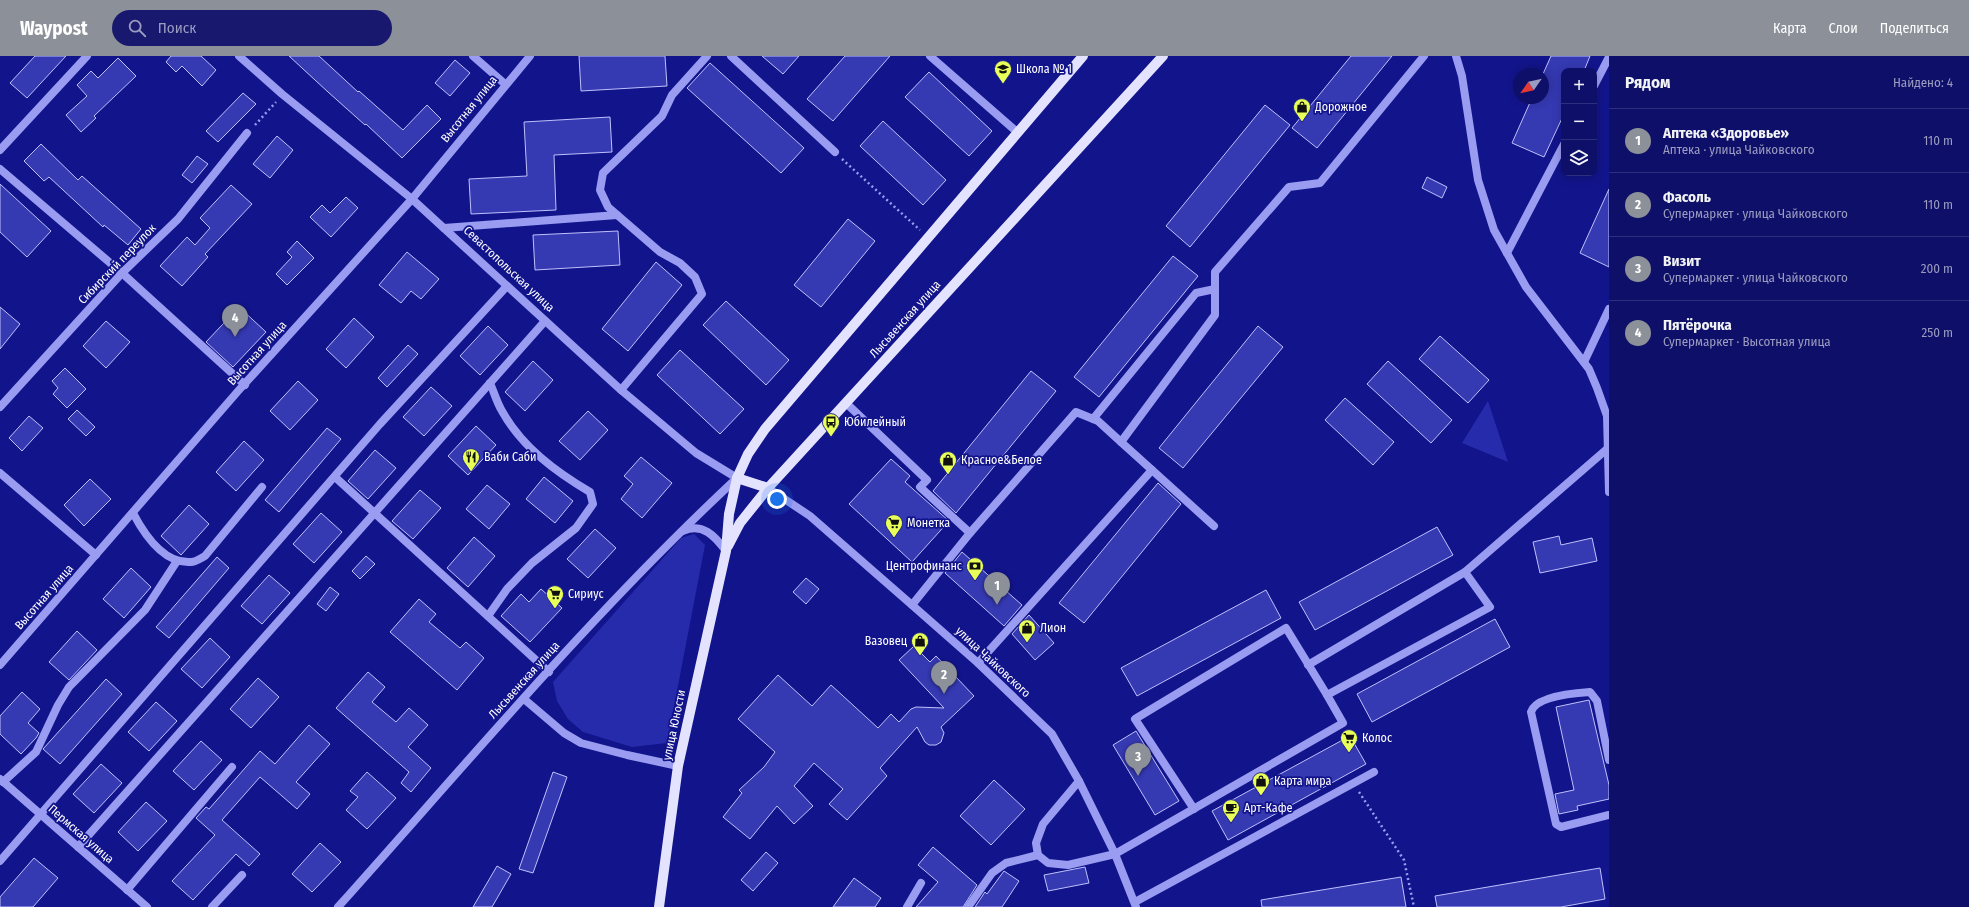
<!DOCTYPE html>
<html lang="ru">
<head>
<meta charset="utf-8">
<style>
  body { margin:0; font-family:"Fira Sans Condensed",sans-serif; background:#17186e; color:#f1f3f6 }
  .controls { position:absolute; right:12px; top:12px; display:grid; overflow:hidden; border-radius:8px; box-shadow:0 2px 10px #0003 }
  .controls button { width:36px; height:36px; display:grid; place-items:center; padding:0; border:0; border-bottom:1px solid #2e2f7c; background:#0e0f68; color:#f1f3f6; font:20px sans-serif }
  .compass { position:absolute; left:1513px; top:12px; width:36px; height:36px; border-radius:50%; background:#0e0f68; box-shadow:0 2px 10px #0003; rotate:236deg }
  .you { position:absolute; left:777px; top:443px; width:14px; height:14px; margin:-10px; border:3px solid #fff; border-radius:50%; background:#1a73e8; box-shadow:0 0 0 6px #1a73e833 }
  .badge { display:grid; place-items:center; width:26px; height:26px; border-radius:50%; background:#8c9099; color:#fff; font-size:13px; font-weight:700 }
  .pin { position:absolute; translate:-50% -33px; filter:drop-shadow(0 1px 2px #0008) }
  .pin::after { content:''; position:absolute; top:21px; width:14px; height:12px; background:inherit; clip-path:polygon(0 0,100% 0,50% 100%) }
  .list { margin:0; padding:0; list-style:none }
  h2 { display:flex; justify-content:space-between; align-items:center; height:52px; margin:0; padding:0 16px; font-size:17px }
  h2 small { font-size:13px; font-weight:400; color:#9b9cc0 }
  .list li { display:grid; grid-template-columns:26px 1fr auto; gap:12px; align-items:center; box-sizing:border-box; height:64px; padding:0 16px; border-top:1px solid #2e2f7c }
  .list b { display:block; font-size:15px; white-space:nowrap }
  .list p { margin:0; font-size:13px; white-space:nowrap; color:#9b9cc0 }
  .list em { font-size:13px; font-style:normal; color:#9b9cc0 }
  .icon { flex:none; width:22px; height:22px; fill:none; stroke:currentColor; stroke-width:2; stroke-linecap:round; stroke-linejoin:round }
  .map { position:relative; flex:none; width:1609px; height:851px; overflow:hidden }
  header { display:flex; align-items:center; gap:24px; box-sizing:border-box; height:56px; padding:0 20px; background:#8c9099; color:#fff }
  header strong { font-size:19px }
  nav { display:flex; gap:22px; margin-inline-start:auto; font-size:14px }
  .search { width:280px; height:36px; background:#17186e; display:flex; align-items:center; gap:10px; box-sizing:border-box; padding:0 14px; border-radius:22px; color:#9b9cc0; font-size:15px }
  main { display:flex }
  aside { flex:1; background:#0e0f68 }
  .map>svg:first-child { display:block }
  .green { fill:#262bac }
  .building { fill:#3539b2; stroke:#bfc1fc }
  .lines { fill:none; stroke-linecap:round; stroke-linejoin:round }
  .path { stroke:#999cf1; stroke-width:2.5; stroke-dasharray:2 3; stroke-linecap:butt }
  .service { stroke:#999cf1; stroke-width:8 }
  .minor { stroke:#999cf1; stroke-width:8 }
  .tertiary { stroke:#999cf1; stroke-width:8 }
  .primary { stroke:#e4e3ff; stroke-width:10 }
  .labels { text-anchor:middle; stroke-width:3.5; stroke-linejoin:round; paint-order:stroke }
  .poi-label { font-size:12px; fill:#fff; stroke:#12148b; text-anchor:start }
  .street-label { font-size:12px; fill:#fff; stroke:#12148b }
</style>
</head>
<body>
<header>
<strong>Waypost</strong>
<div class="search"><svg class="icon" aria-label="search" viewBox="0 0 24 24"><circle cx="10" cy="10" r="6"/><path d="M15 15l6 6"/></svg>Поиск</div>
<nav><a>Карта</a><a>Слои</a><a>Поделиться</a></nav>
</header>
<main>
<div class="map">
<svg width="1609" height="851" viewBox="0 0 1609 851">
  <rect width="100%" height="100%" fill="#12148b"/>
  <g class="green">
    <path d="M1488 345 1508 406 1462 387Z"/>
    <path d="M694 478 705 489 667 687 632 691 583 676 568 663 557 645 553 626 681 482Z"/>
  </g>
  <g class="building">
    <path d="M35 0H66L27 42 10 27Z"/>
    <path d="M171 0H201L216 14 202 30 182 10 176 16 166 6Z"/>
    <path d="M289 0H319L358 36 359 35 403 74 427 49 441 63 402 102 366 68 365 69 328 36Z"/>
    <path d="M579 0H665L667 30 581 35Z"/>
    <path d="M762 0H799L783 18Z"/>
    <path d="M845 0H890L833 65 807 43Z"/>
    <path d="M1351 0H1392L1317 92 1292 72Z"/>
    <path d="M1551 0H1590L1584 15H1564V58L1544 101 1512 87 1532 42H1543V18Z"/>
    <path d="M118 2 136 20 94 60 96 62 81 76 66 59 87 40 77 29 91 15 98 22Z"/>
    <path d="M455 4 470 17 450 40 435 27Z"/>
    <path d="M710 7 804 92 781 117 687 32Z"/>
    <path d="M929 16 992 75 969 100 905 41Z"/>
    <path d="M243 37 256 48 218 86 206 75Z"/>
    <path d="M1265 49 1290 69 1190 191 1166 170Z"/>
    <path d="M610 61 612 96 554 99 556 154 471 158 469 123 527 120 524 66Z"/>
    <path d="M883 65 946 124 923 149 860 90Z"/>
    <path d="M277 80 293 94 270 122 253 108Z"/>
    <path d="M41 88 78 124 82 120 141 173 128 189 104 169 103 171 49 121 44 125 24 105Z"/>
    <path d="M197 100 208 108 192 127 182 119Z"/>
    <path d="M1427 121 1447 131 1442 142 1422 132Z"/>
    <path d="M0 128 51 175 27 201 0 176Z"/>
    <path d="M231 129 252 148 205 198 208 201 182 230 160 210 187 181 195 189 210 172 200 162Z"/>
    <path d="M1609 133V211L1580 197Z"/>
    <path d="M346 141 358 152 331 181 310 161 322 149 330 157Z"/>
    <path d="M848 163 875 185 821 251 794 229Z"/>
    <path d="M618 175 620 209 535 214 533 179Z"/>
    <path d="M297 185 314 202 287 229 276 218 292 201 287 196Z"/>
    <path d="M407 196 439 223 421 243 411 235 401 247 379 229Z"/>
    <path d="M1173 200 1198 220 1099 341 1074 321Z"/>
    <path d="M656 206 682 229 628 295 602 273Z"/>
    <path d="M726 245 789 304 766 329 703 269Z"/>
    <path d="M0 251 20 268 0 293Z"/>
    <path d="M239 251 266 276 233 311 206 286Z"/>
    <path d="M354 262 374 281 346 312 326 293Z"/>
    <path d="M106 265 130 286 106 312 83 290Z"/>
    <path d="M488 270 508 289 480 319 460 300Z"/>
    <path d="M1258 270 1283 291 1183 412 1159 392Z"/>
    <path d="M1440 280 1489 324 1468 347 1419 303Z"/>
    <path d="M408 289 418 298 387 331 378 322Z"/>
    <path d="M680 294 744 353 720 378 657 319Z"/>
    <path d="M533 305 553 324 525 355 505 336Z"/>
    <path d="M1388 305 1452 364 1431 387 1367 328Z"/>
    <path d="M65 312 86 333 67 352 53 338 58 332 52 325Z"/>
    <path d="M1031 315 1056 335 956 457 933 435Z"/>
    <path d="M298 325 318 344 290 374 270 355Z"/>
    <path d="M431 331 452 350 424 380 403 361Z"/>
    <path d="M1345 342 1394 386 1373 409 1325 364Z"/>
    <path d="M77 354 95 371 86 380 68 363Z"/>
    <path d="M588 355 608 374 580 404 559 385Z"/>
    <path d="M29 360 43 372 22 395 9 382Z"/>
    <path d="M476 370 496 389 468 419 448 400Z"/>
    <path d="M327 372 341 383 279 456 265 444Z"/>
    <path d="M244 385 264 404 236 435 216 416Z"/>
    <path d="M375 394 396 412 368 443 348 425Z"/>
    <path d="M641 401 672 427 642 462 621 443 633 428 624 420Z"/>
    <path d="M891 403 910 420 905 426 949 465 912 506 849 448Z"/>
    <path d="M544 421 573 445 555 467 526 443Z"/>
    <path d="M90 423 111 443 84 470 64 449Z"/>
    <path d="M1158 427 1181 448 1084 567 1059 547Z"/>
    <path d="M487 429 510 448 489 473 466 453Z"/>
    <path d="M420 434 441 452 413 483 392 465Z"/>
    <path d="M189 449 209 468 181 499 161 480Z"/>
    <path d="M321 457 342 476 314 507 293 488Z"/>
    <path d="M1437 471 1453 499 1315 574 1299 546Z"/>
    <path d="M595 473 616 492 588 522 567 503Z"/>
    <path d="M1559 480 1561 489 1592 482 1597 505 1540 517 1533 486Z"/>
    <path d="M474 481 495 500 468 531 447 512Z"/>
    <path d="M962 496 1022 549 1004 570 945 517Z"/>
    <path d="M366 500 375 508 360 523 352 515Z"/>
    <path d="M217 501 229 512 169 582 156 571Z"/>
    <path d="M131 512 151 531 124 562 103 543Z"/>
    <path d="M269 519 290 537 262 568 241 550Z"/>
    <path d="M806 522 819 533 806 548 793 536Z"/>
    <path d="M330 531 339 538 326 555 317 548Z"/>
    <path d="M541 533 562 552 530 586 501 560 521 538 529 546Z"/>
    <path d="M1266 534 1281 562 1137 640 1121 612Z"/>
    <path d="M419 543 436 558 429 566 460 592 466 586 484 602 457 634 390 576Z"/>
    <path d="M1029 559 1054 587 1035 604 1012 578Z"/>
    <path d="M1495 563 1510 591 1372 666 1357 638Z"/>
    <path d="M77 575 97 594 69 624 49 606Z"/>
    <path d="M210 582 230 601 202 632 181 613Z"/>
    <path d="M914 590 930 606 936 600 974 640 941 671 944 677 941 686 936 689H929L925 686 917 671 880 712 887 720 847 764 829 748 843 733 814 707 794 730 813 750 794 768 777 750 750 783 723 761 742 737 739 734 764 711 775 696 738 663 778 619 812 650 831 629 878 672 891 658 899 666 911 653 916 651 944 652 899 604Z"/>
    <path d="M368 616 385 631 372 646 396 666 409 652 428 669 408 691 431 712 411 736 401 727 409 716 336 652Z"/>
    <path d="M258 622 279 641 251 672 230 653Z"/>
    <path d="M106 623 122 638 60 708 43 693Z"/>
    <path d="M22 636 40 653 28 667 39 677 36 682 21 698 0 678V660Z"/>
    <path d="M1589 644 1609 729V743L1577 750 1578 754 1559 758 1555 738 1574 734 1556 651Z"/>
    <path d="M156 646 177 665 149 695 128 676Z"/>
    <path d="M309 669 330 688 296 726 310 738 297 753 260 721 222 764 260 798 249 810 236 798 193 844 172 825 215 779 196 762 206 751 209 753 260 695 275 708Z"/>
    <path d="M1136 675 1179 745 1155 759 1113 689Z"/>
    <path d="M1350 680 1366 708 1228 784 1212 755Z"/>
    <path d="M201 685 222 704 194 734 173 715Z"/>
    <path d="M101 708 122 727 94 757 73 738Z"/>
    <path d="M367 716 396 742 367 773 346 754 358 741 350 735Z"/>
    <path d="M553 716 567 721 533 817 519 813Z"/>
    <path d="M994 724 1025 753 991 789 960 760Z"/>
    <path d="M146 746 167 765 138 795 118 776Z"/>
    <path d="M320 787 341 806 312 836 292 818Z"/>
    <path d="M933 791 977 829 963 851H916L938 826 918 809Z"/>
    <path d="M766 796 778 807 753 835 741 824Z"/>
    <path d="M34 802 58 822 33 851H0V841Z"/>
    <path d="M497 810 511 818 492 851H473Z"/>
    <path d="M1085 811 1089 827 1048 835 1044 819Z"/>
    <path d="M1600 812 1605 843 1561 851H1437L1435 840Z"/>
    <path d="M1004 815 1019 825 1002 851H975L985 836 987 838Z"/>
    <path d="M1401 821 1406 851H1262L1261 844Z"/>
    <path d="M854 822 881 842 875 851H833Z"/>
  </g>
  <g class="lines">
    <g class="path">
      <path d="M255 69 276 46"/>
      <path d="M842 103 920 174"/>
      <path d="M1359 736 1404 804 1414 851"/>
    </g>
    <g class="service">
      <path d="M731 0 835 96"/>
      <path d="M930 0 1017 76"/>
      <path d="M1456 0 1462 20 1478 124 1494 174 1526 231 1589 313 1597 332 1607 360 1609 436"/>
      <path d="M1594 30 1609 1"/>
      <path d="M0 113 122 217 245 329"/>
      <path d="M444 172 617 159"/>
      <path d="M1507 197 1564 88"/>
      <path d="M1584 306 1609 253"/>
      <path d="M621 334 702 238 695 221 680 207 660 196 608 151 600 134 603 117 662 60 672 39 707 0"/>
      <path d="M0 417 96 499"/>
      <path d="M335 421 549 616"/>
      <path d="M133 457C144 478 164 508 191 506 196 506 201 502 205 500L262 431"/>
      <path d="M1214 470 1121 386 1215 259V216L1289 131 1320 127 1424 0"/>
      <path d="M488 560 507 533 532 507 576 472 593 448 590 436C556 416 522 391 502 355 497 347 494 336 490 327"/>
      <path d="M1308 609 1465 516 1607 393"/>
      <path d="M1609 704 1597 645 1590 636C1574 637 1536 640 1531 656L1556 768 1561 771 1609 759"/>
      <path d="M1079 725 1043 768 1036 787 1038 799 1048 807 1068 809 1115 798 1343 667 1327 639 1490 551 1465 516"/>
      <path d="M3 726 36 696 58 649 69 631 145 554 177 505"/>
      <path d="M1194 753 1135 663 1286 572 1327 639"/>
      <path d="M78 791 545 265"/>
      <path d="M0 805 380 368 507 230"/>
      <path d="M127 834 232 711"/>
      <path d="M1135 846 1374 716"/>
      <path d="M212 851 242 819"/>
      <path d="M907 851 921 827"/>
      <path d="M968 851 992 817 1006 807 1038 799"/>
    </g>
    <g class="minor">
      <path d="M473 0 505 28"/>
      <path d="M0 94 87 0"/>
      <path d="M846 347 927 424 920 431 970 477 912 549"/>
      <path d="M0 351 122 217 178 163 247 77"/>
      <path d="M1093 363 1196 237 1215 233"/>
      <path d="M768 432 810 460 912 549 978 607 1052 678 1079 725 1115 798 1136 851"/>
      <path d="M683 475C702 466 715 480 726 495"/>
      <path d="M970 477 1076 356 1098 365 1121 386"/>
      <path d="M978 607 1152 414"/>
      <path d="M0 609 239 334 412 143 530 0"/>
      <path d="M524 643 564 677 581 687 627 699 678 710"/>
      <path d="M0 723 147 851"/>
      <path d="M338 851C468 706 594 555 737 422"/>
    </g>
    <path class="tertiary" d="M239 0 282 38 412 143 621 334 696 397 737 422"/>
    <g class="primary">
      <path d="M737 422 768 432"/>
      <path d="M728 490 740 467 768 432 1163 0"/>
      <path d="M659 851 678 710 726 495 729 458 737 422 748 398 765 373 1083 0"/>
    </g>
  </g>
  <defs>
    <g id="school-pin" transform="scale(0.9)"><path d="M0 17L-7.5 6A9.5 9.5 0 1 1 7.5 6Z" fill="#e9ff59" stroke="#12148b"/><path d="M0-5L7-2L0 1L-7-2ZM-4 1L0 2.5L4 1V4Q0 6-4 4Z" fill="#111"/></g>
    <g id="shop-pin" transform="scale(0.9)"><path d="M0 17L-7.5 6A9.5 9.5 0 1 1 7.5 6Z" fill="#e9ff59" stroke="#12148b"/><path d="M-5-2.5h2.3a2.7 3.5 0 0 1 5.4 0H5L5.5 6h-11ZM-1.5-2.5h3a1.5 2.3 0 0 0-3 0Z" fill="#111"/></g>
    <g id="bus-pin" transform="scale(0.9)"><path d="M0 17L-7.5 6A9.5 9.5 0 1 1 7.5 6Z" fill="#e9ff59" stroke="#12148b"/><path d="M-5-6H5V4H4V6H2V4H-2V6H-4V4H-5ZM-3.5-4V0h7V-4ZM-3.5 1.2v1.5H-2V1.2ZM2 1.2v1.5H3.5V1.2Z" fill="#111"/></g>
    <g id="restaurant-pin" transform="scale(0.9)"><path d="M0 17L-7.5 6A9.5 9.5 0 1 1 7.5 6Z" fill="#e9ff59" stroke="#12148b"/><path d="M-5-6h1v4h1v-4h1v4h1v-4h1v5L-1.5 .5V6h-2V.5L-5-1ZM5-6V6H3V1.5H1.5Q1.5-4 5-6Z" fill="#111"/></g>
    <g id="supermarket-pin" transform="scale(0.9)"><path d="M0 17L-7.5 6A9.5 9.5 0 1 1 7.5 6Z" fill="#e9ff59" stroke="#12148b"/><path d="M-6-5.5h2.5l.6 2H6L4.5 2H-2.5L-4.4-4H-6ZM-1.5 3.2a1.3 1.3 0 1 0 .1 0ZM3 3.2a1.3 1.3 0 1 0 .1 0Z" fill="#111"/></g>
    <g id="bank-pin" transform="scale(0.9)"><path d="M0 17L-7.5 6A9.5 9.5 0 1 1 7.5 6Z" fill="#e9ff59" stroke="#12148b"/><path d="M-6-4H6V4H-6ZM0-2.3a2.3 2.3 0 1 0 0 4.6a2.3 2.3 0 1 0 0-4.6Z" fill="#111"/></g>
    <g id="cafe-pin" transform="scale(0.9)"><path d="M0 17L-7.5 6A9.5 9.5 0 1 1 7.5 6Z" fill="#e9ff59" stroke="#12148b"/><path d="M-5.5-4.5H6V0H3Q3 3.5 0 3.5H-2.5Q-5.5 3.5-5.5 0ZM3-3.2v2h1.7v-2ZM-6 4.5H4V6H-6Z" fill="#111"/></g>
  </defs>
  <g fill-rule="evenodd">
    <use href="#school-pin" x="1003" y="13"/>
    <use href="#shop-pin" x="1302" y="51"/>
    <use href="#bus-pin" x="831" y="366"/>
    <use href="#restaurant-pin" x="471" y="401"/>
    <use href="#shop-pin" x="948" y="404"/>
    <use href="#supermarket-pin" x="894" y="467"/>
    <use href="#bank-pin" x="975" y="510"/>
    <use href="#supermarket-pin" x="555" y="538"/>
    <use href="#shop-pin" x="1027" y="572"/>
    <use href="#shop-pin" x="920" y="585"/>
    <use href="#supermarket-pin" x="1349" y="682"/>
    <use href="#shop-pin" x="1261" y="725"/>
    <use href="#cafe-pin" x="1231" y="752"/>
  </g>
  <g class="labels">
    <g class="poi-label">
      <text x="1016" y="17">Школа № 1</text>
      <text x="1315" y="55">Дорожное</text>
      <text x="844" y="370">Юбилейный</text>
      <text x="484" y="405">Ваби Саби</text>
      <text x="961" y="408">Красное&amp;Белое</text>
      <text x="907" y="471">Монетка</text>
      <text x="962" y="514" text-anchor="end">Центрофинанс</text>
      <text x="568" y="542">Сириус</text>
      <text x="1040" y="576">Лион</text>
      <text x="907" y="589" text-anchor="end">Вазовец</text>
      <text x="1362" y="686">Колос</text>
      <text x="1274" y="729">Карта мира</text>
      <text x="1244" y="756">Арт-Кафе</text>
    </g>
    <g class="street-label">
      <text transform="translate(469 53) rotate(-51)" y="4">Высотная улица</text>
      <text transform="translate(117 208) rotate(-46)" y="4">Сибирский переулок</text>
      <text transform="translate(509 213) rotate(43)" y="4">Севастопольская улица</text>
      <text transform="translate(905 263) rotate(-48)" y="4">Лысьвенская улица</text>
      <text transform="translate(257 297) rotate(-48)" y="4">Высотная улица</text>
      <text transform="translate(44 541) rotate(-49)" y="4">Высотная улица</text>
      <text transform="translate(993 606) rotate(43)" y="4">улица Чайковского</text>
      <text transform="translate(524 624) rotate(-48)" y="4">Лысьвенская улица</text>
      <text transform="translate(674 669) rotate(-78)" y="4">улица Юности</text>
      <text transform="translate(81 778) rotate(41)" y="4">Пермская улица</text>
    </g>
  </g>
</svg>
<div class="controls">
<button>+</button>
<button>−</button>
<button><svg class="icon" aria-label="layers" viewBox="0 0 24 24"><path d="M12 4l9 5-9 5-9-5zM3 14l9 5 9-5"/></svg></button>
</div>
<svg class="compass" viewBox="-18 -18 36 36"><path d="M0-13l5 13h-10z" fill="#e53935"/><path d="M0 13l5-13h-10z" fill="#9b9cc0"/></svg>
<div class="you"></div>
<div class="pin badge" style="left:997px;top:549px">1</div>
<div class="pin badge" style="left:944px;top:638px">2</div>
<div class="pin badge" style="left:1138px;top:720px">3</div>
<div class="pin badge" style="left:235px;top:281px">4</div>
</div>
<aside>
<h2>Рядом<small>Найдено: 4</small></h2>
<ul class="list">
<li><span class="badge">1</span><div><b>Аптека «Здоровье»</b><p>Аптека · улица Чайковского</p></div><em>110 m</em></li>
<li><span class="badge">2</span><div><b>Фасоль</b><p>Супермаркет · улица Чайковского</p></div><em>110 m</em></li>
<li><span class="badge">3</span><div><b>Визит</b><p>Супермаркет · улица Чайковского</p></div><em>200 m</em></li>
<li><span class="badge">4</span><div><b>Пятёрочка</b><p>Супермаркет · Высотная улица</p></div><em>250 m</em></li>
</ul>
</aside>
</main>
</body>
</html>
